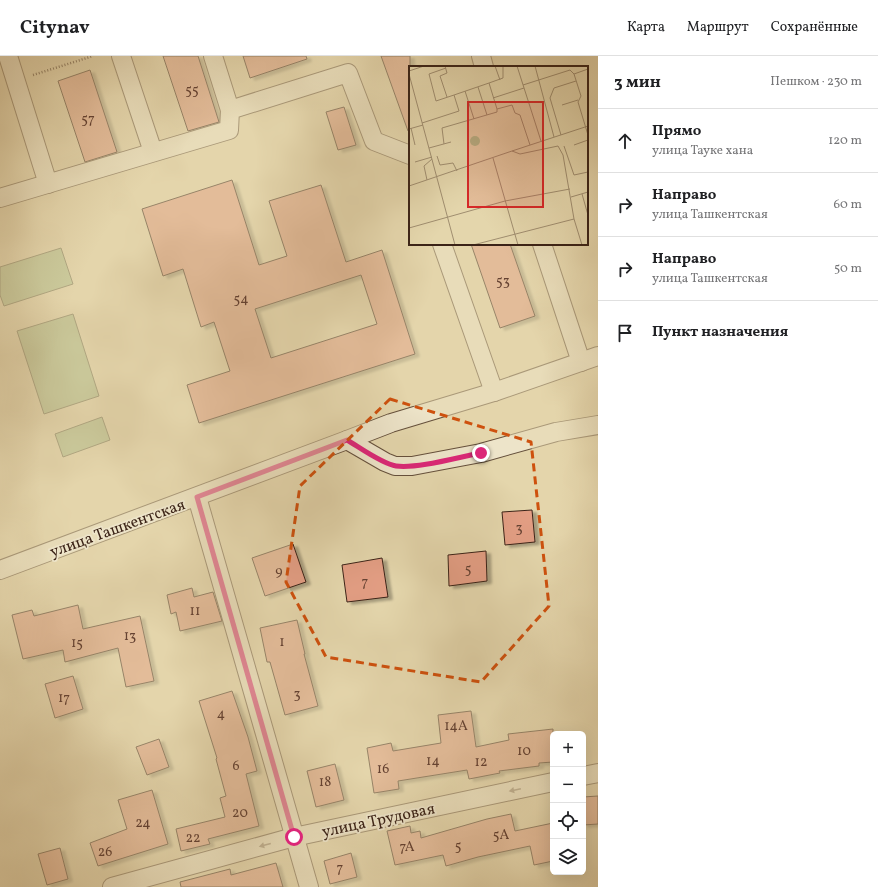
<!DOCTYPE html>
<html lang="ru">
<head>
<meta charset="utf-8">
<style>
  body { margin:0; font-family:Vollkorn,serif; background:#f2f2f2; color:#202124 }
  .controls { position:absolute; right:12px; bottom:12px; display:grid; overflow:hidden; border-radius:6px; box-shadow:0 4px 16px #0002 }
  .controls button { width:36px; height:36px; display:grid; place-items:center; padding:0; border:0; border-bottom:1px solid #e0e0e0; background:#fff; color:#202124; font:20px sans-serif }
  .stop { position:absolute; width:12px; height:12px; margin:-9px; border:3px solid #db2777; border-radius:50%; background:#fff }
  .stop.end { background:#db2777; border-color:#fff; box-shadow:0 1px 4px #0008 }
  .list { margin:0; padding:0; list-style:none }
  h2 { display:flex; justify-content:space-between; align-items:center; height:52px; margin:0; padding:0 16px; font-size:17px }
  h2 small { font-size:13px; font-weight:400; color:#757577 }
  .list li { display:grid; grid-template-columns:26px 1fr auto; gap:12px; align-items:center; box-sizing:border-box; height:64px; padding:0 16px; border-top:1px solid #e0e0e0 }
  .list b { display:block; font-size:15px; white-space:nowrap }
  .list p { margin:0; font-size:13px; white-space:nowrap; color:#757577 }
  .list em { font-size:13px; font-style:normal; color:#757577 }
  .icon { flex:none; width:22px; height:22px; fill:none; stroke:currentColor; stroke-width:2; stroke-linecap:round; stroke-linejoin:round }
  .map { position:relative; flex:none; width:598px; height:831px; overflow:hidden }
  header { display:flex; align-items:center; gap:24px; box-sizing:border-box; height:56px; padding:0 20px; background:#fff; border-bottom:1px solid #e0e0e0 }
  header strong { font-size:19px }
  nav { display:flex; gap:22px; margin-inline-start:auto; font-size:14px }
  main { display:flex }
  aside { flex:1; background:#fff }
  .map>svg:first-child { display:block }
  .green { fill:#afbf8d; stroke:#757152 }
  .building { fill:#e39e84; stroke:#3b2317; fill-rule:evenodd; filter:url(#shadow) }
  .lines { fill:none; stroke-linecap:round; stroke-linejoin:round }
  .minor-casing { stroke:#65503c; stroke-width:20 }
  .path { stroke:#3b2317; stroke-width:2.5; stroke-dasharray:1 2; stroke-linecap:butt }
  .minor { stroke:#ede4c9; stroke-width:18 }
  .oneway { fill:#948470 }
  .route { stroke:#db2777; stroke-width:5 }
  .marked { fill:none; stroke:#ce510e; stroke-width:3; stroke-dasharray:8 5; stroke-linejoin:round }
  .labels { text-anchor:middle; stroke-width:3.5; stroke-linejoin:round; paint-order:stroke }
  .number-label { font-size:14px; fill:#654232 }
  .street-label { font-size:16px; fill:#3b2317; stroke:#ede4c9 }
  .inset-road { fill:none; stroke:#a08e70; stroke-width:1 }
  .view { fill:#d62828; fill-opacity:0.15; stroke:#d62828; stroke-width:2 }
  .inset-edge { fill:none; stroke:#3b2317; stroke-width:2 }
</style>
</head>
<body>
<header>
<strong>Citynav</strong>
<nav><a>Карта</a><a>Маршрут</a><a>Сохранённые</a></nav>
</header>
<main>
<div class="map">
<svg width="598" height="831" viewBox="0 0 598 831">
  <defs>
    <filter id="shadow"><feDropShadow dx="4.5" dy="2.5" stdDeviation="1" flood-color="#0004"/></filter>
  </defs>
  <rect width="100%" height="100%" fill="#e4d6ac"/>
  <filter id="stains"><feTurbulence type="fractalNoise" baseFrequency=".005" numOctaves="4"/><feColorMatrix values="0 0 0 0 .2 0 0 0 0 .09 0 0 0 0 .02 0 0 0 .5 -.17"/></filter>
  <radialGradient id="worn" r=".72"><stop offset=".6" stop-color="#630" stop-opacity="0"/><stop offset="1" stop-color="#630" stop-opacity=".3"/></radialGradient>
  <g class="green">
    <path d="M61 192 73 228 4 250 0 239V211Z"/>
    <path d="M73 258 99 340 44 358 17 275Z"/>
    <path d="M102 361 110 384 63 401 55 378Z"/>
  </g>
  <g class="building">
    <path d="M163 0H198L219 66 188 75Z"/>
    <path d="M243 0H306L307 3 250 22Z"/>
    <path d="M381 0H410V74L408 75Z"/>
    <path d="M90 14 117 96 85 106 58 25Z"/>
    <path d="M344 51 356 89 338 94 326 56Z"/>
    <path d="M232 124 259 209 287 200 269 145 321 129 346 206 382 194 415 298 199 367 187 329 230 315 214 266 201 271 183 213 163 220 142 153ZM361 219 377 268 271 302 255 253Z"/>
    <path d="M471 188H510L535 260 500 272Z"/>
    <path d="M532 454 535 486 505 489 502 456Z"/>
    <path d="M293 488 306 526 265 540 252 502Z"/>
    <path d="M486 495 487 525 449 530 448 499Z"/>
    <path d="M382 502 388 541 347 546 342 509Z"/>
    <path d="M192 532 194 541 213 536 222 565 180 575 176 556 171 558 167 539Z"/>
    <path d="M78 549 83 573 140 560 154 625 126 631 118 592 65 606 63 594 23 603 12 559 32 554 34 560Z"/>
    <path d="M297 564 305 598H304L318 650 285 659 270 606H267L260 572Z"/>
    <path d="M73 620 83 653 55 662 45 628Z"/>
    <path d="M232 635 248 681 257 715 246 718 259 770 208 783 210 788 181 795 176 773 225 761 220 742 226 740 216 703 217 702 199 645Z"/>
    <path d="M471 655 476 691 509 684 508 678 553 673V706L539 707V710L499 715 500 717 469 723 467 714 398 725 399 733 374 737 367 692 391 687 393 695 441 687 438 659Z"/>
    <path d="M159 683 169 711 147 719 136 691Z"/>
    <path d="M335 708 344 744 316 751 307 715Z"/>
    <path d="M152 734 168 788 98 810 90 787 127 773 118 744Z"/>
    <path d="M598 740V768L583 769V741Z"/>
    <path d="M511 758 515 775 553 767V805L534 809 530 790 478 801 446 810 443 799 395 809 387 775 410 770 411 777 420 775 421 782 487 763Z"/>
    <path d="M60 792 68 823 47 829 38 798Z"/>
    <path d="M351 797 357 821 330 828 324 805Z"/>
    <path d="M276 807 283 831H181L180 826 230 813 231 819Z"/>
  </g>
  <g class="lines">
    <g class="minor-casing">
      <g id="minor">
        <path d="M8 0 48 128"/>
        <path d="M121 0 153 96"/>
        <path d="M213 0 230 54"/>
        <path d="M481 0 484 11"/>
        <path d="M0 142 229 74 230 54 348 17 374 85 410 99"/>
        <path d="M442 188 494 336"/>
        <path d="M542 188 581 306"/>
        <path d="M347 384 391 367 494 336 598 300"/>
        <path d="M197 441 309 831"/>
        <path d="M0 514 347 384 385 406 395 410H412L481 397 556 376 598 369"/>
        <path d="M583 720 598 717"/>
        <path d="M112 831 294 781 553 726"/>
      </g>
    </g>
    <path class="path" d="M33 19 93 0"/>
    <use href="#minor" class="minor"/>
  </g>
  <defs><path id="oneway-solid" d="M-6-.8H1V-3.2L6.5 0L1 3.2V.8H-6Z"/></defs>
  <g class="oneway">
    <use href="#oneway-solid" transform="translate(515 734) rotate(168)"/>
    <use href="#oneway-solid" transform="translate(265 789) rotate(165)"/>
  </g>
  <g class="lines">
    <path class="route" d="M294 781 197 441 347 384C359 391 382 408 396 410 417 413 459 401 481 397"/>
  </g>
  <path d="M0 0H598V831H0ZM390 343 531 386 549 550 481 626 326 601 286 526 300 430Z" fill="#e4d6ac" fill-opacity=".55" fill-rule="evenodd"/>
  <path class="marked" d="M390 343 531 386 549 550 481 626 326 601 286 526 300 430Z"/>
  <g class="labels">
    <g class="number-label">
      <text x="192" y="38">55</text>
      <text x="88" y="67">57</text>
      <text x="503" y="229">53</text>
      <text x="241" y="247">54</text>
      <text x="519" y="476">3</text>
      <text x="468" y="517">5</text>
      <text x="279" y="519">9</text>
      <text x="365" y="530">7</text>
      <text x="195" y="559">11</text>
      <text x="130" y="584">13</text>
      <text x="282" y="590">1</text>
      <text x="77" y="591">15</text>
      <text x="297" y="642">3</text>
      <text x="64" y="646">17</text>
      <text x="221" y="662">4</text>
      <text x="456" y="674">14А</text>
      <text x="524" y="699">10</text>
      <text x="433" y="709">14</text>
      <text x="481" y="710">12</text>
      <text x="236" y="714">6</text>
      <text x="383" y="717">16</text>
      <text x="325" y="730">18</text>
      <text x="240" y="761">20</text>
      <text x="143" y="771">24</text>
      <text x="501" y="783">5А</text>
      <text x="193" y="786">22</text>
      <text x="458" y="794">5</text>
      <text x="407" y="795">7А</text>
      <text x="105" y="800">26</text>
      <text x="340" y="816">7</text>
    </g>
    <g class="street-label">
      <text transform="translate(117 471) rotate(-20)" y="6">улица Ташкентская</text>
      <text transform="translate(378 763) rotate(-12)" y="6">улица Трудовая</text>
    </g>
  </g>
  <g transform="translate(409 10)">
    <rect width="179" height="179" fill="#e4d6ac"/>
    <path d="M61 75a5 5 0 1 1 10 0a5 5 0 1 1-10 0Z" fill="#afbf8d"/>
    <path class="inset-road" d="M36 0 38 7 31 10 38 31M86 0 91 14M108 0 132 75M126 0 145 71M179 3 165 8 172 30 169 36 179 69M0 5 15 0M0 8 46 179M114 19 161 4 165 8M69 21 78 49M56 25 65 53M45 29 80 17M84 32 115 22M153 39 169 34M88 43 80 17 94 12V0M13 57 50 45 45 29 27 35 20 8 37 2M2 62 6 79M0 63 14 59M152 69 141 32 145 22 167 15M35 78 33 62 88 46V43L103 39 106 47 111 49 121 79M165 79 179 74M155 80 165 109 179 106M20 82 42 76M103 85 179 60M28 90 31 99 44 97 48 105M84 92 109 179M6 96 23 91M18 114 15 100 23 93M0 120 103 85 111 88 149 80 154 89 165 153 173 179M173 128 179 149M162 131 179 126M0 162 96 135 161 123M64 179 165 153"/>
    <path class="view" d="M59 36H134V141H59Z"/>
    <rect width="179" height="179" class="inset-edge"/>
  </g>
  <rect width="100%" height="100%" filter="url(#stains)"/>
  <rect width="100%" height="100%" fill="url(#worn)"/>
</svg>
<div class="controls">
<button>+</button>
<button>−</button>
<button><svg class="icon" aria-label="locate" viewBox="0 0 24 24"><circle cx="12" cy="12" r="6"/><path d="M12 2v4M12 18v4M2 12h4M18 12h4"/></svg></button>
<button><svg class="icon" aria-label="layers" viewBox="0 0 24 24"><path d="M12 4l9 5-9 5-9-5zM3 14l9 5 9-5"/></svg></button>
</div>
<div class="stop" style="left:294px;top:781px"></div>
<div class="stop end" style="left:481px;top:397px"></div>
</div>
<aside>
<h2>3 мин<small>Пешком · 230 m</small></h2>
<ul class="list">
<li><svg class="icon" aria-label="ahead" viewBox="0 0 24 24"><path d="M12 20V5M6 11l6-6 6 6"/></svg><div><b>Прямо</b><p>улица Тауке хана</p></div><em>120 m</em></li>
<li><svg class="icon" aria-label="right" viewBox="0 0 24 24"><path d="M7 20v-9h11M14 6l5 5-5 5"/></svg><div><b>Направо</b><p>улица Ташкентская</p></div><em>60 m</em></li>
<li><svg class="icon" aria-label="right" viewBox="0 0 24 24"><path d="M7 20v-9h11M14 6l5 5-5 5"/></svg><div><b>Направо</b><p>улица Ташкентская</p></div><em>50 m</em></li>
<li><svg class="icon" aria-label="arrive" viewBox="0 0 24 24"><path d="M6 21V4h12l-3 4 3 4H6"/></svg><div><b>Пункт назначения</b></div></li>
</ul>
</aside>
</main>
</body>
</html>
